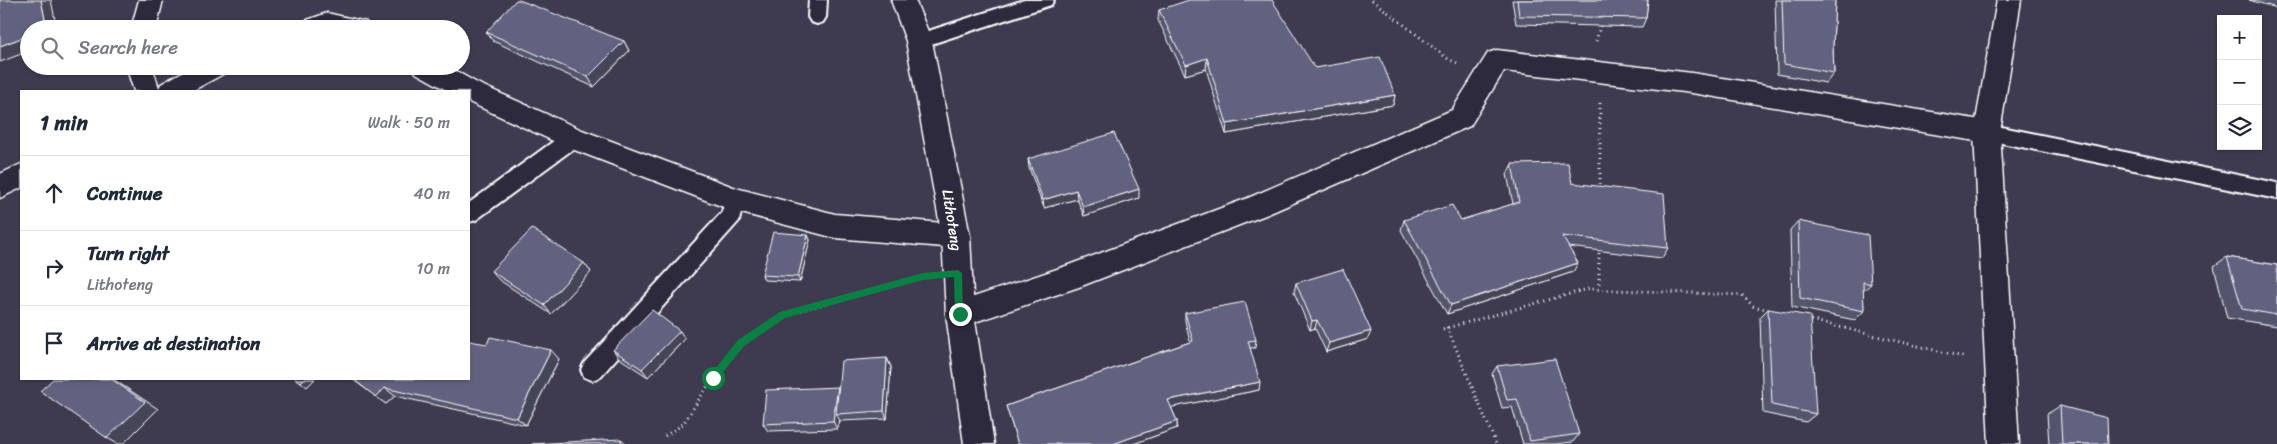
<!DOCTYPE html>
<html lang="en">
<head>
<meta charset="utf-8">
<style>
  body { margin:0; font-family:Sriracha,sans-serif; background:#f6f6f7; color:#1f2937 }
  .controls { position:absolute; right:15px; top:15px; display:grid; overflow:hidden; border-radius:0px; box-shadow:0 1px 4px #0004 }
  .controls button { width:45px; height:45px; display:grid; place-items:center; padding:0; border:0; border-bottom:1px solid #e0e1e3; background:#fff; color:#1f2937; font:25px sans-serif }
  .stop { position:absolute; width:15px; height:15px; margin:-11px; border:4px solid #0b8043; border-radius:50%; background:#fff }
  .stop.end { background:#0b8043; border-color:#fff; box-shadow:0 1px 5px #0008 }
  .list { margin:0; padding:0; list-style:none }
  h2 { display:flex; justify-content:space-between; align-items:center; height:65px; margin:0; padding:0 20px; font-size:21px }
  h2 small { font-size:16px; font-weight:400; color:#747a83 }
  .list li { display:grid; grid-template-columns:32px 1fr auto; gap:15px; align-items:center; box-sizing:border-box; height:75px; padding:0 20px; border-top:1px solid #e0e1e3 }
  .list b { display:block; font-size:19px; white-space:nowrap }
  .list p { margin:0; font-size:16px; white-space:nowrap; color:#747a83 }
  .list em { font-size:16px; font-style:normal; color:#747a83 }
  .icon { flex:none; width:28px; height:28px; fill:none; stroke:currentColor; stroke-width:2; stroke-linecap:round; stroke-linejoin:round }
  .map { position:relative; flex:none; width:2277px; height:444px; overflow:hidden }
  .search { position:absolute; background:#fff; box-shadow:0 1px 4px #0004; left:20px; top:20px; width:450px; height:55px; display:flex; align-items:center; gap:12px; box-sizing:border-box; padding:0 18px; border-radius:28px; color:#747a83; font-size:19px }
  .panel { position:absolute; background:#fff; box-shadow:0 1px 4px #0004; left:20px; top:90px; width:450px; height:290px; border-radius:0px }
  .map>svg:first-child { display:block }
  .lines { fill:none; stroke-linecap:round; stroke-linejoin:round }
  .service-casing { stroke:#fff; stroke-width:4 }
  .minor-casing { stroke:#fff; stroke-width:3 }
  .secondary-casing { stroke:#fff; stroke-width:3 }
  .path { stroke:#fff; stroke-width:3; stroke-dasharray:1 4; stroke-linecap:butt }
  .service { fill:#2f2a3d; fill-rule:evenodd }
  .minor { fill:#2f2a3d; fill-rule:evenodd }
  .secondary { fill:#2f2a3d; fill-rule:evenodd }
  .wall { fill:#53546d; stroke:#fff }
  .shaded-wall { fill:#444559; stroke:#fff }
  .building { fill:#61627f; stroke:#fff }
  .route { fill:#0b8043 }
  .labels { text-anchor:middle; stroke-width:4; stroke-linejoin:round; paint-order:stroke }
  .street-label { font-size:15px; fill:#fff; stroke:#2f2a3d }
</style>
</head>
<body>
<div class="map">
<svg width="2277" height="444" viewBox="0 0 2277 444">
  <rect width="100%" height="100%" fill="#3e3b51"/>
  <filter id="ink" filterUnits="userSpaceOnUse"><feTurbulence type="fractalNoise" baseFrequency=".02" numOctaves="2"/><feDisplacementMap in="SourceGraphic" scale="10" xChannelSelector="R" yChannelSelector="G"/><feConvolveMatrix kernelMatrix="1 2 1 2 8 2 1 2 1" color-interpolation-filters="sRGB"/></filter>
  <g filter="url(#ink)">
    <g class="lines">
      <g class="service-casing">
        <g id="service">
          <path d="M809 0H827L826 17 823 22 817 24 811 22 808 17Z"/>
          <path d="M1024 0H1054L1051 5 919 48 913 46 910 41 913 36Z"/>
          <path d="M1987 124 2277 183V199L1987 140 1980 138 1977 132 1980 126Z"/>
          <path d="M573 130 580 132 583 138 580 144 476 220 469 222V203L566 132Z"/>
          <path d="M734 191 741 193 744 199 739 221 600 377 592 380 584 377 581 370 584 363 722 212 727 193Z"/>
        </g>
      </g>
      <g class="minor-casing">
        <g id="minor">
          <path d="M139 0H163L156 29H131Z"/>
          <path d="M327 13 366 22 369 29H299L302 22Z"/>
          <path d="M1497 50 1692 73 1987 121 1996 124 2000 132 1996 140 1987 143 1692 93 1504 71 1470 126 1268 214 1079 287 960 327 950 323 946 314 950 305 1066 266 1248 198 1452 110 1488 53Z"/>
          <path d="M126 66H152L159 88 161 84 193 66H229L225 73 192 91H134Z"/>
          <path d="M412 66H447L477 83 582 130 736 188 835 214 956 224 966 228 970 236 966 244 956 248 835 238 734 211 564 146 469 102V91H448L416 73Z"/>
          <path d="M21 164V188L0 198V174Z"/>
        </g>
      </g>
      <g class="secondary-casing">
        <g id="secondary">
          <path d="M891 0H915L932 41 970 236 974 314 994 444H964L946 314 942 236 906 41Z"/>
          <path d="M1997 0H2021L2000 132 2019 444H1989L1974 132Z"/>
        </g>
      </g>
      <g class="path">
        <path d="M1372 0 1448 59 1457 63"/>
        <path d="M1596 41 1601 23"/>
        <path d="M1600 103V189"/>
        <path d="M1599 248V288"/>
        <path d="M1806 319 1963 357"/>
        <path d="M1447 327 1496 444"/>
        <path d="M1443 329 1588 289 1742 295 1753 306 1769 310"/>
        <path d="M665 436 683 424 713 378 741 343 783 315 923 277"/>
      </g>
      <use href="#service" class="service"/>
      <use href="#minor" class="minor"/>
      <use href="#secondary" class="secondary"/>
    </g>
    <g class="wall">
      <path d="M1512 0H1648L1646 18 1642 27 1516 24Z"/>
      <path d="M1775 0H1835L1833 47 1834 73 1826 83 1777 74Z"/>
      <path d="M2249 0H2277V8Z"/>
      <path d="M1159 10 1315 68 1395 95 1393 105 1226 134 1206 69 1185 75 1158 20Z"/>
      <path d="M486 32 624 41 629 51 594 87 493 41Z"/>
      <path d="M1028 159 1139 198 1084 216 1077 199 1044 208 1029 168Z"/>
      <path d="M1512 164 1572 183 1668 248 1662 258 1568 247 1573 272 1447 314 1401 230 1404 220H1461L1513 204 1507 174Z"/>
      <path d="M1798 221 1871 284 1863 291 1864 311 1855 320 1792 307 1790 230Z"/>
      <path d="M808 235 810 240 800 282 764 280 762 275Z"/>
      <path d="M2227 257 2277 265V326L2227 318 2214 266Z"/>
      <path d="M584 263 591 272 551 314 499 280 491 271Z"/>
      <path d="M1296 283 1368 339 1326 352 1315 328 1310 330 1294 292Z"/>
      <path d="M1768 309 1816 414 1806 422 1763 413 1760 317Z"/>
      <path d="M1185 313 1256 340 1255 348H1250L1259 390 1171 407 1177 421V428L1133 444H1018L1006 406 1190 342 1185 321Z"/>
      <path d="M685 339 648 377 619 358 613 350Z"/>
      <path d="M887 358 891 367 887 419 840 421 839 419 837 429 768 431 763 424 838 388Z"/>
      <path d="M559 359 526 425 395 396 386 404 352 379Z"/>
      <path d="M1497 366 1579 434 1573 442 1555 444H1523L1512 407 1502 408 1492 374Z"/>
      <path d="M2060 406 2108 444H2049L2047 414Z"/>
    </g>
    <g class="shaded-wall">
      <path d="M41 0H51L57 29H47Z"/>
      <path d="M29 35V51L0 62V46Z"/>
      <path d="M624 41 629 51 594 87 588 77Z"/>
      <path d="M1207 58 1206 69 1185 75 1186 65Z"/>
      <path d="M1395 95 1393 105 1226 134 1227 124Z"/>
      <path d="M1139 189V198L1084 216 1083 207Z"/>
      <path d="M1076 190 1077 199 1044 208 1043 200Z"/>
      <path d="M808 235 810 240 800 282 798 277Z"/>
      <path d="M584 263 591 272 551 314 544 305Z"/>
      <path d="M1578 263 1573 272 1447 314 1451 305Z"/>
      <path d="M1317 320 1315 328 1310 330 1312 321Z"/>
      <path d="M680 331 685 339 648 377 642 369Z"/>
      <path d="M1371 331 1368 339 1326 352 1329 343Z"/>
      <path d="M551 350 559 359 526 425 517 418Z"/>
      <path d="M887 358 891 367 887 419 884 411Z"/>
      <path d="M111 379H113L158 409 123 444H118L107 438Z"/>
      <path d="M304 379H315L307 387 301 382Z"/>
      <path d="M1260 382 1259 390 1168 408V400Z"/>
      <path d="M838 387 842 395 836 414 839 419 837 429 833 421Z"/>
      <path d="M385 388 395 396 386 404 376 397Z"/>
      <path d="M1177 421V428L1133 444H1113Z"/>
      <path d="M621 439 626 443 625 444H621Z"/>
    </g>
    <g class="building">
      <path d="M0 0H41L47 29H29V35L0 46Z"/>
      <path d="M516 0H519L624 41 588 77 486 32Z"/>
      <path d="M1189 0H1272L1315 68 1380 57 1395 95 1227 124 1207 58 1186 65 1159 10Z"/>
      <path d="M1517 0H1648L1646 18 1519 16Z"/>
      <path d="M1782 0H1835L1833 47 1834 73 1784 64Z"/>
      <path d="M1114 133 1139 189 1083 207 1076 190 1043 200 1028 159Z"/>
      <path d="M1568 163 1572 183 1664 194 1668 248 1562 236 1578 263 1451 305 1404 220 1452 205 1461 220 1519 202 1512 164Z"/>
      <path d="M1798 221 1868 235 1871 284 1863 282 1864 311 1800 298Z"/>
      <path d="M532 229 584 263 544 305 491 271Z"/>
      <path d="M773 232 808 235 798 277 762 275Z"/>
      <path d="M2227 257 2277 265V315L2242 309Z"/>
      <path d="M1343 269 1371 331 1329 343 1317 320 1312 321 1296 283Z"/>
      <path d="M1245 302 1256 340 1248 341 1260 382 1168 400 1177 421 1113 444H1060V443L1056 444H1018L1006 406 1193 341 1185 313Z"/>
      <path d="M1768 309 1810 316 1816 414 1772 405Z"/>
      <path d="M652 310 680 331 642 369 613 350Z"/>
      <path d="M490 337 551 350 517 418 385 388 376 397 353 379H469V341L487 344Z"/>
      <path d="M887 358 884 411 836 414 841 361Z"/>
      <path d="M1555 359 1579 434 1530 441 1517 399 1507 400 1497 366Z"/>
      <path d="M53 379H111L145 402 107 438 40 391Z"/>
      <path d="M295 379H304L301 382Z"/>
      <path d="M838 387 833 421 763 424 766 390Z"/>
      <path d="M2060 406 2107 418 2108 444H2062Z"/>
      <path d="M621 439V444H532Z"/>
    </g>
  </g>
  <path class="route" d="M958 270 962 273 963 317 960 318 955 314 954 277 923 280 785 318 744 346 716 381H710L708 378 738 340 780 312 923 273Z"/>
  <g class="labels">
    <g class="street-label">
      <text transform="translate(952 220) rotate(81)" y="5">Lithoteng</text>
    </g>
  </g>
</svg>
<div class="controls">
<button>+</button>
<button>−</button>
<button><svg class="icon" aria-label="layers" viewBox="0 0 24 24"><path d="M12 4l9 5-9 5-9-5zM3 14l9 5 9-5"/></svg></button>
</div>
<div class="stop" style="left:713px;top:378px"></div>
<div class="stop end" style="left:960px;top:314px"></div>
<div class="search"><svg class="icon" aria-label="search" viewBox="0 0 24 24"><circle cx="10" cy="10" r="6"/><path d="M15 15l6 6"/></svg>Search here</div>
<section class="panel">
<h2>1 min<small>Walk · 50 m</small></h2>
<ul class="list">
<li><svg class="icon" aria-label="ahead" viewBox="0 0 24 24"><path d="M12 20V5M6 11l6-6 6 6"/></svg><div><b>Continue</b></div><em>40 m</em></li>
<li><svg class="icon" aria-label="right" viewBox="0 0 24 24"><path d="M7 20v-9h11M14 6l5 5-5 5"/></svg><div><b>Turn right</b><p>Lithoteng</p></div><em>10 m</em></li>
<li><svg class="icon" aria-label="arrive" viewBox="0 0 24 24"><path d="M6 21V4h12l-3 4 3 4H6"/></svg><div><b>Arrive at destination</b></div></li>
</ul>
</section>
</div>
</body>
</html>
